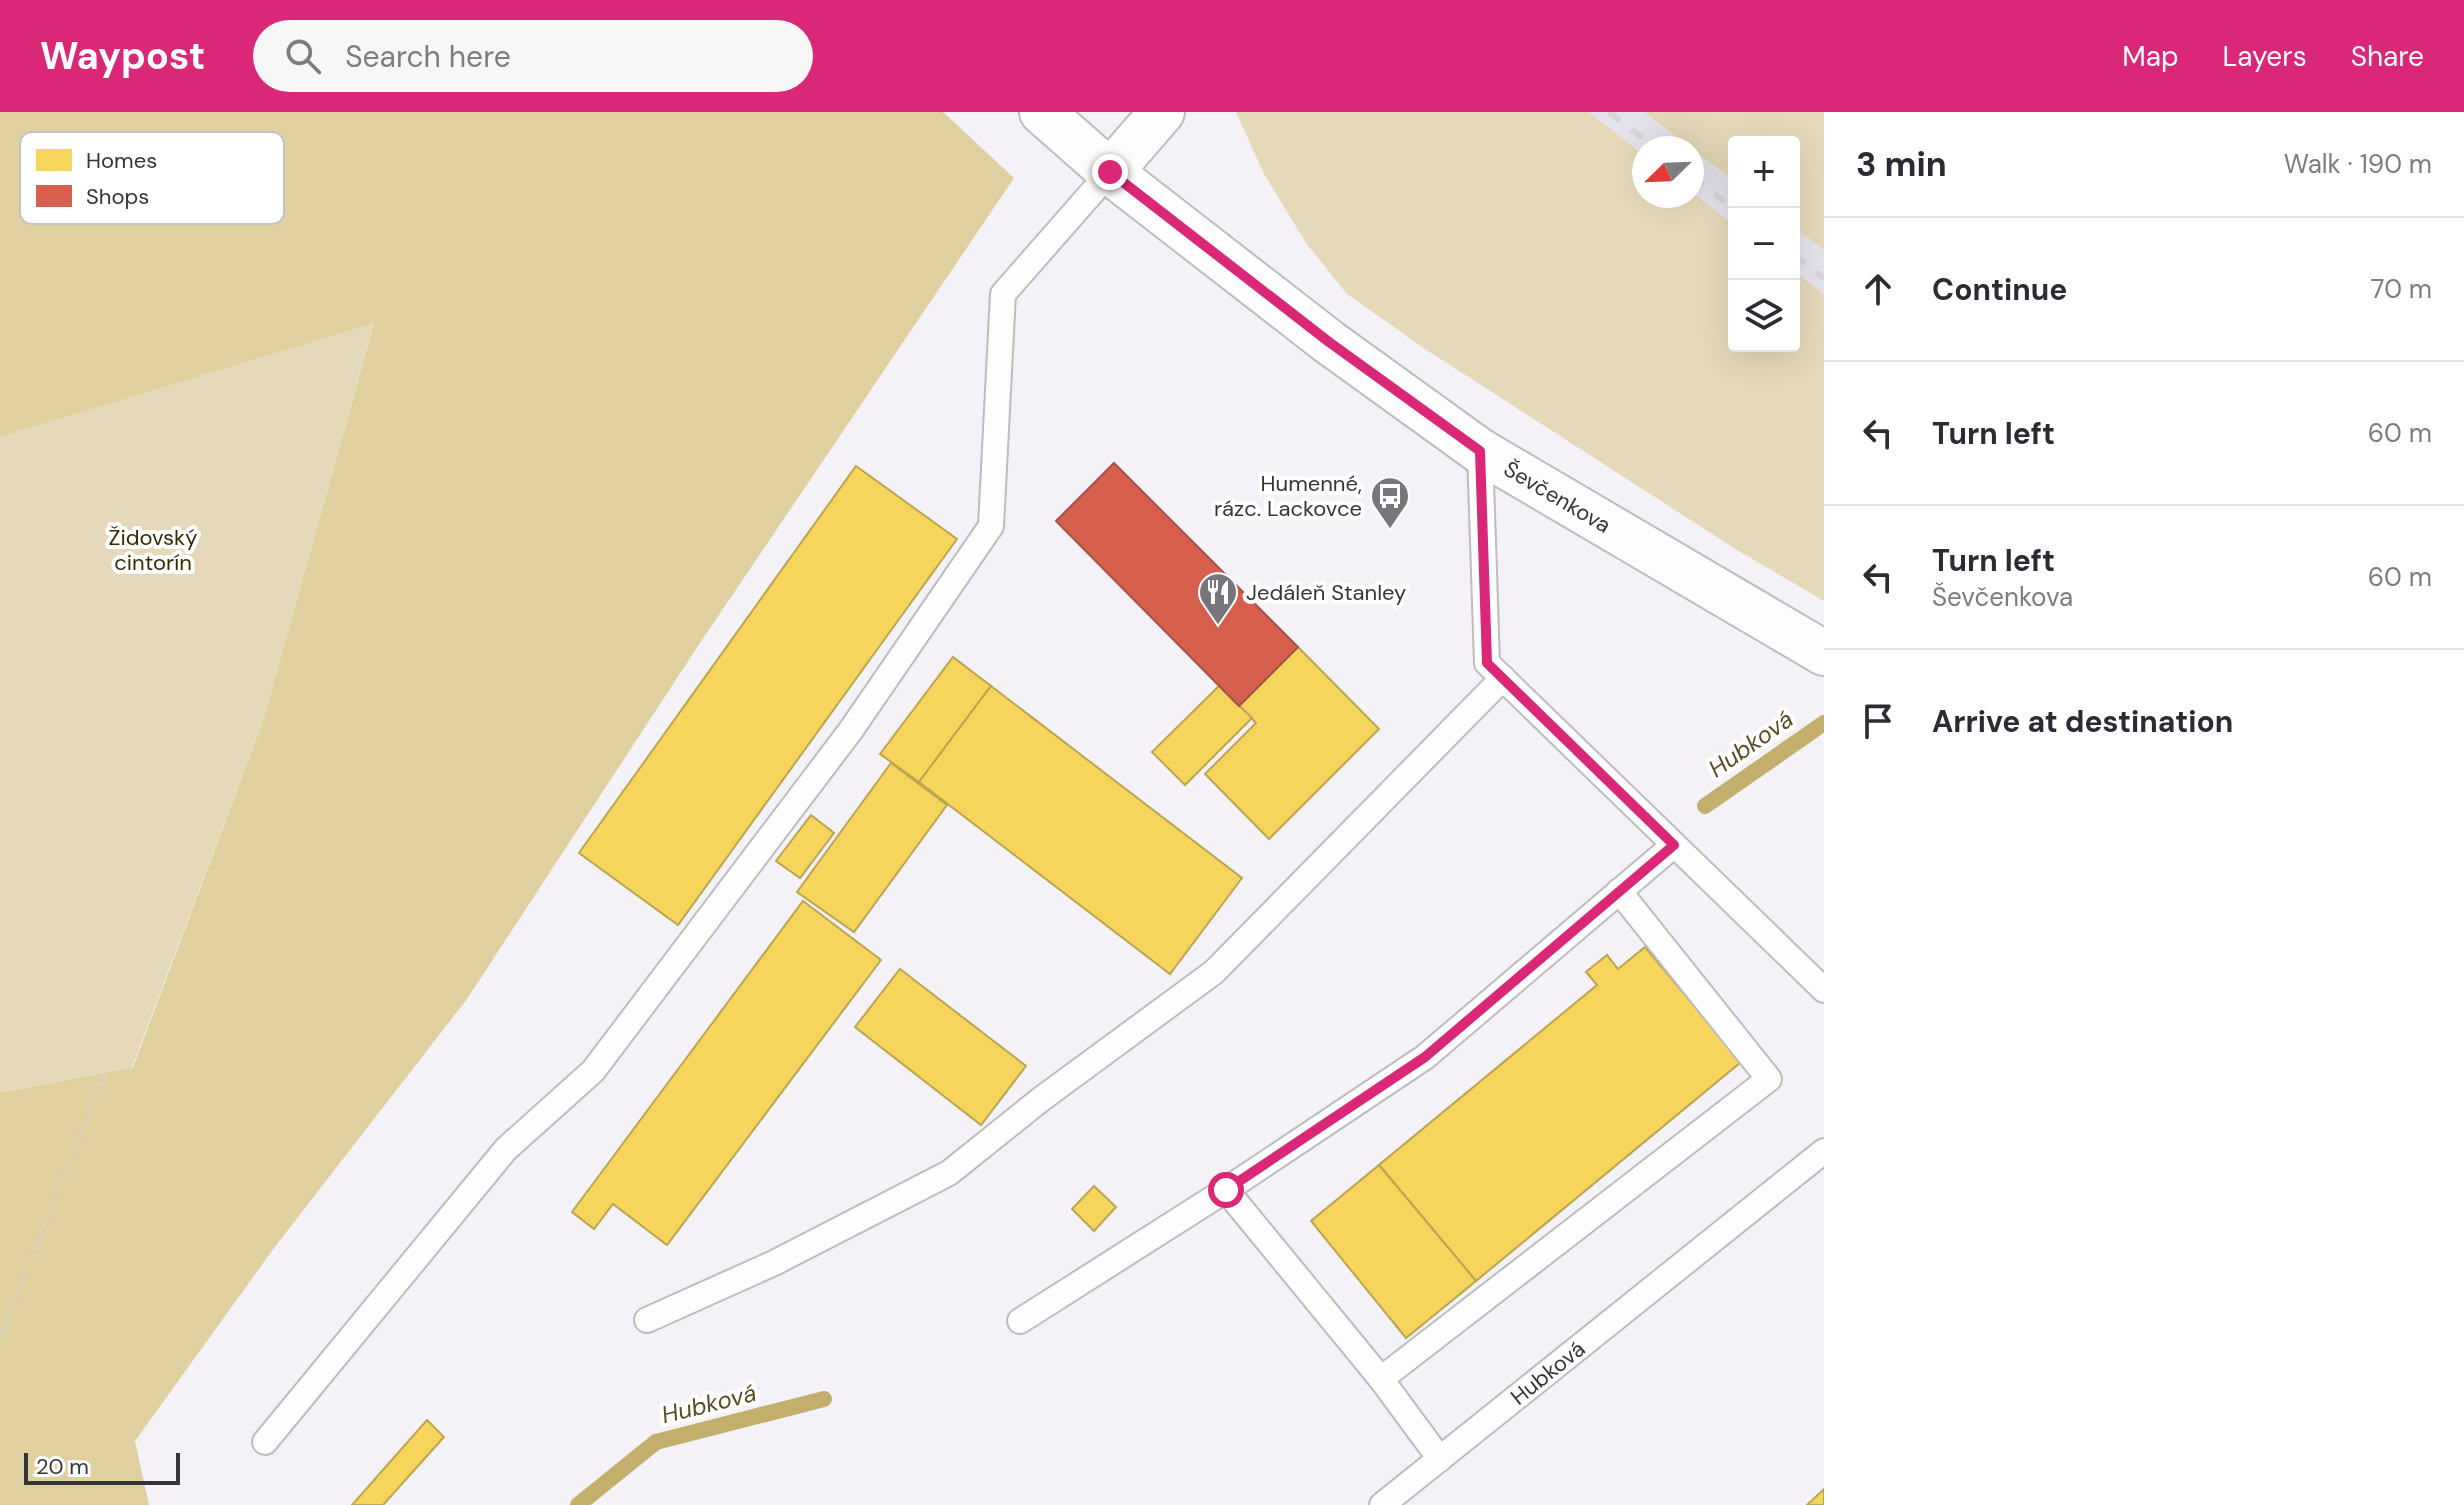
<!DOCTYPE html>
<html lang="en">
<head>
<meta charset="utf-8">
<style>
  body { margin:0; font-family:"DM Sans",sans-serif; background:#f7f7f7; color:#2b2b33 }
  .controls { position:absolute; right:24px; top:24px; display:grid; overflow:hidden; border-radius:8px; box-shadow:0 8px 32px #0002 }
  .controls button { width:72px; height:72px; display:grid; place-items:center; padding:0; border:0; border-bottom:2px solid #e1e1e2; background:#fff; color:#2b2b33; font:40px sans-serif }
  .compass { position:absolute; left:1632px; top:24px; width:72px; height:72px; border-radius:50%; background:#fff; box-shadow:0 8px 32px #0002; rotate:247deg }
  .scale { position:absolute; left:24px; bottom:20px; width:156px; box-sizing:border-box; padding-left:8px; border:4px solid #353437; border-top:0; font-size:22px; line-height:28px; white-space:nowrap; color:#353437; -webkit-text-stroke:6px #fff; paint-order:stroke }
  .stop { position:absolute; width:24px; height:24px; margin:-18px; border:6px solid #db2777; border-radius:50%; background:#fff }
  .stop.end { background:#db2777; border-color:#fff; box-shadow:0 2px 8px #0008 }
  .list { margin:0; padding:0; list-style:none }
  h2 { display:flex; justify-content:space-between; align-items:center; height:104px; margin:0; padding:0 32px; font-size:34px }
  h2 small { font-size:26px; font-weight:400; color:#7c7c81 }
  .list li { display:grid; grid-template-columns:52px 1fr auto; gap:24px; align-items:center; box-sizing:border-box; height:144px; padding:0 32px; border-top:2px solid #e1e1e2 }
  .list b { display:block; font-size:30px; white-space:nowrap }
  .list p { margin:0; font-size:26px; white-space:nowrap; color:#7c7c81 }
  .list em { font-size:26px; font-style:normal; color:#7c7c81 }
  .icon { flex:none; width:44px; height:44px; fill:none; stroke:currentColor; stroke-width:2; stroke-linecap:round; stroke-linejoin:round }
  .map { position:relative; flex:none; width:1824px; height:1393px; overflow:hidden }
  header { display:flex; align-items:center; gap:48px; box-sizing:border-box; height:112px; padding:0 40px; background:#db2777; color:#fff }
  header strong { font-size:38px }
  nav { display:flex; gap:44px; margin-inline-start:auto; font-size:28px }
  .search { width:560px; height:72px; background:#f7f7f7; display:flex; align-items:center; gap:20px; box-sizing:border-box; padding:0 28px; border-radius:44px; color:#7c7c81; font-size:30px }
  main { display:flex }
  aside { flex:1; background:#fff }
  .map>svg:first-child { display:block }
  .built { fill:#e6e3ec }
  .green { fill:#e6d9b9 }
  .forest { fill:#e1d09f }
  .homes { fill:#f6d55c; stroke:#bca551; stroke-width:2 }
  .shops { fill:#d6604d; stroke:#a65346; stroke-width:2 }
  .lines { fill:none; stroke-linecap:round; stroke-linejoin:round }
  .stream { stroke:#c3ae6c; stroke-width:16 }
  .lane-casing { stroke:#bdbcbf; stroke-width:28 }
  .secondary-casing { stroke:#bdbcbf; stroke-width:48 }
  .path { stroke:#d4d4d5; stroke-width:5; stroke-dasharray:2 6; stroke-linecap:butt }
  .lane { stroke:#fdfdfe; stroke-width:24 }
  .secondary { stroke:#fdfdfe; stroke-width:44 }
  .rail { stroke:#d7d7d8; stroke-width:6; stroke-dasharray:14 14; stroke-linecap:butt }
  .route { stroke:#db2777; stroke-width:10 }
  .labels { text-anchor:middle; stroke-width:8; stroke-linejoin:round; paint-order:stroke }
  .poi-label { font-size:22px; fill:#353437; stroke:#fff; text-anchor:end }
  .street-label { font-size:22px; fill:#353437; stroke:#fff }
  .park-label { font-size:22px; fill:#362a01; stroke:#fff }
  .water-label { font-size:24px; font-style:italic; fill:#594c25; stroke:#fff }
  .key { fill:#fff; stroke:#c2c2c3; stroke-width:2 }
  .key-label { font-size:22px; fill:#353437 }
</style>
</head>
<body>
<header>
<strong>Waypost</strong>
<div class="search"><svg class="icon" aria-label="search" viewBox="0 0 24 24"><circle cx="10" cy="10" r="6"/><path d="M15 15l6 6"/></svg>Search here</div>
<nav><a>Map</a><a>Layers</a><a>Share</a></nav>
</header>
<main>
<div class="map">
<svg width="1824" height="1393" viewBox="0 0 1824 1393">
  <rect width="100%" height="100%" fill="#f4f2f7"/>
  <g class="built">
    <path d="M1589 0H1644L1691 36H1644V43Z"/>
    <path d="M1692 37 1734 69V113L1692 80Z"/>
    <path d="M1794 115 1824 138V182L1794 159Z"/>
  </g>
  <g class="green">
    <path d="M1236 0H1589L1644 43V84H1692V80L1734 113V234H1794V159L1824 182V489L1737 438 1425 237 1347 182 1306 131 1264 62Z"/>
    <path d="M1644 0H1824V138L1794 115V30H1734V69Z"/>
    <path d="M374 210 263 609 132 955 0 981V325Z"/>
  </g>
  <path class="forest" d="M0 0H943L1014 66 700 531 467 887 274 1136 135 1329 149 1393H0V981L133 955 263 609 374 211 0 325Z"/>
  <g class="homes">
    <path d="M856 354 957 427 678 813 579 741Z"/>
    <path d="M1298 535 1379 617 1269 727 1205 662 1256 611 1239 594Z"/>
    <path d="M953 545 991 574 919 670 880 642Z"/>
    <path d="M991 574 1242 766 1170 862 919 670Z"/>
    <path d="M1219 574 1252 606 1185 673 1152 640Z"/>
    <path d="M891 651 947 693 854 820 797 780Z"/>
    <path d="M811 703 834 721 800 766 776 749Z"/>
    <path d="M803 789 881 848 667 1133 613 1092 594 1117 572 1100Z"/>
    <path d="M1645 835 1741 950 1476 1169 1379 1053 1597 873 1586 860 1607 843 1618 857Z"/>
    <path d="M900 857 1026 954 981 1013 855 915Z"/>
    <path d="M1379 1053 1476 1169 1406 1226 1311 1109Z"/>
    <path d="M1094 1074 1116 1095 1094 1119 1072 1097Z"/>
    <path d="M427 1308 444 1325 383 1393H352Z"/>
    <path d="M1824 1377V1393H1807Z"/>
  </g>
  <path class="shops" d="M1114 351 1298 535 1239 594 1056 409Z"/>
  <g class="lines">
    <g class="stream">
      <path d="M1705 694 1824 611"/>
      <path d="M578 1393 656 1330 824 1287"/>
    </g>
    <g class="lane-casing">
      <g id="lane">
        <path d="M1480 339 1487 551 1824 878"/>
        <path d="M1226 1078 1381 1267 1769 967 1619 779"/>
        <path d="M647 1208 774 1151 949 1061 1040 988 1214 860 1503 566"/>
        <path d="M1020 1209 1226 1078 1425 945 1674 733"/>
        <path d="M1381 1267 1440 1347"/>
        <path d="M265 1330 506 1037 593 959 851 618 991 414 1003 182 1110 60"/>
        <path id="s1" d="M1382 1393 1824 1039"/>
      </g>
    </g>
    <g class="secondary-casing">
      <g id="secondary">
        <path id="s2" d="M1042 0 1110 60 1329 230 1480 339 1824 541"/>
        <path d="M1110 60 1162 0"/>
      </g>
    </g>
    <path class="path" d="M0 1226 105 960"/>
    <use href="#lane" class="lane"/>
    <use href="#secondary" class="secondary"/>
    <g class="rail">
      <path d="M1609 0 1656 36"/>
      <path d="M1692 64 1734 97"/>
      <path d="M1794 143 1824 166"/>
    </g>
  </g>
  <g class="lines">
    <path class="route" d="M1110 60 1329 230 1480 339 1487 551 1674 733 1425 945 1226 1078"/>
  </g>
  <defs>
    <g id="bus-pin" transform="scale(2)"><path d="M0 17L-7.5 6A9.5 9.5 0 1 1 7.5 6Z" fill="#78767a" stroke="#fff"/><path d="M-5-6H5V4H4V6H2V4H-2V6H-4V4H-5ZM-3.5-4V0h7V-4ZM-3.5 1.2v1.5H-2V1.2ZM2 1.2v1.5H3.5V1.2Z" fill="#fff"/></g>
    <g id="restaurant-pin" transform="scale(2)"><path d="M0 17L-7.5 6A9.5 9.5 0 1 1 7.5 6Z" fill="#78767a" stroke="#fff"/><path d="M-5-6h1v4h1v-4h1v4h1v-4h1v5L-1.5 .5V6h-2V.5L-5-1ZM5-6V6H3V1.5H1.5Q1.5-4 5-6Z" fill="#fff"/></g>
  </defs>
  <g fill-rule="evenodd">
    <use href="#bus-pin" x="1390" y="384"/>
    <use href="#restaurant-pin" x="1218" y="480"/>
  </g>
  <g class="labels">
    <g class="poi-label">
      <text x="1362" y="379">Humenné,<tspan x="1362" dy="25">rázc. Lackovce</tspan></text>
      <text x="1246" y="488" text-anchor="start">Jedáleň Stanley</text>
    </g>
    <g class="street-label">
      <text dy="8" stroke="none"><textPath href="#s2" startOffset="644">Ševčenkova</textPath></text>
      <text dy="8" stroke="none"><textPath href="#s1" startOffset="212">Hubková</textPath></text>
    </g>
    <g class="park-label">
      <text x="153" y="433">Židovský<tspan x="153" dy="25">cintorín</tspan></text>
    </g>
    <g class="water-label">
      <text transform="translate(1751 632) rotate(-35)" y="8">Hubková</text>
      <text transform="translate(709 1292) rotate(-14)" y="8">Hubková</text>
    </g>
  </g>
  <rect x="20" y="20" width="264" height="92" rx="12" class="key"/>
  <rect x="36" y="37" width="36" height="22" fill="#f6d55c"/>
  <rect x="36" y="73" width="36" height="22" fill="#d6604d"/>
  <g class="key-label">
    <text x="86" y="56">Homes</text>
    <text x="86" y="92">Shops</text>
  </g>
</svg>
<div class="controls">
<button>+</button>
<button>−</button>
<button><svg class="icon" aria-label="layers" viewBox="0 0 24 24"><path d="M12 4l9 5-9 5-9-5zM3 14l9 5 9-5"/></svg></button>
</div>
<svg class="compass" viewBox="-18 -18 36 36"><path d="M0-13l5 13h-10z" fill="#e53935"/><path d="M0 13l5-13h-10z" fill="#7c7c81"/></svg>
<div class="scale">20 m</div>
<div class="stop" style="left:1226px;top:1078px"></div>
<div class="stop end" style="left:1110px;top:60px"></div>
</div>
<aside>
<h2>3 min<small>Walk · 190 m</small></h2>
<ul class="list">
<li><svg class="icon" aria-label="ahead" viewBox="0 0 24 24"><path d="M12 20V5M6 11l6-6 6 6"/></svg><div><b>Continue</b></div><em>70 m</em></li>
<li><svg class="icon" aria-label="left" viewBox="0 0 24 24"><path d="M17 20v-9H6M10 6l-5 5 5 5"/></svg><div><b>Turn left</b></div><em>60 m</em></li>
<li><svg class="icon" aria-label="left" viewBox="0 0 24 24"><path d="M17 20v-9H6M10 6l-5 5 5 5"/></svg><div><b>Turn left</b><p>Ševčenkova</p></div><em>60 m</em></li>
<li><svg class="icon" aria-label="arrive" viewBox="0 0 24 24"><path d="M6 21V4h12l-3 4 3 4H6"/></svg><div><b>Arrive at destination</b></div></li>
</ul>
</aside>
</main>
</body>
</html>
